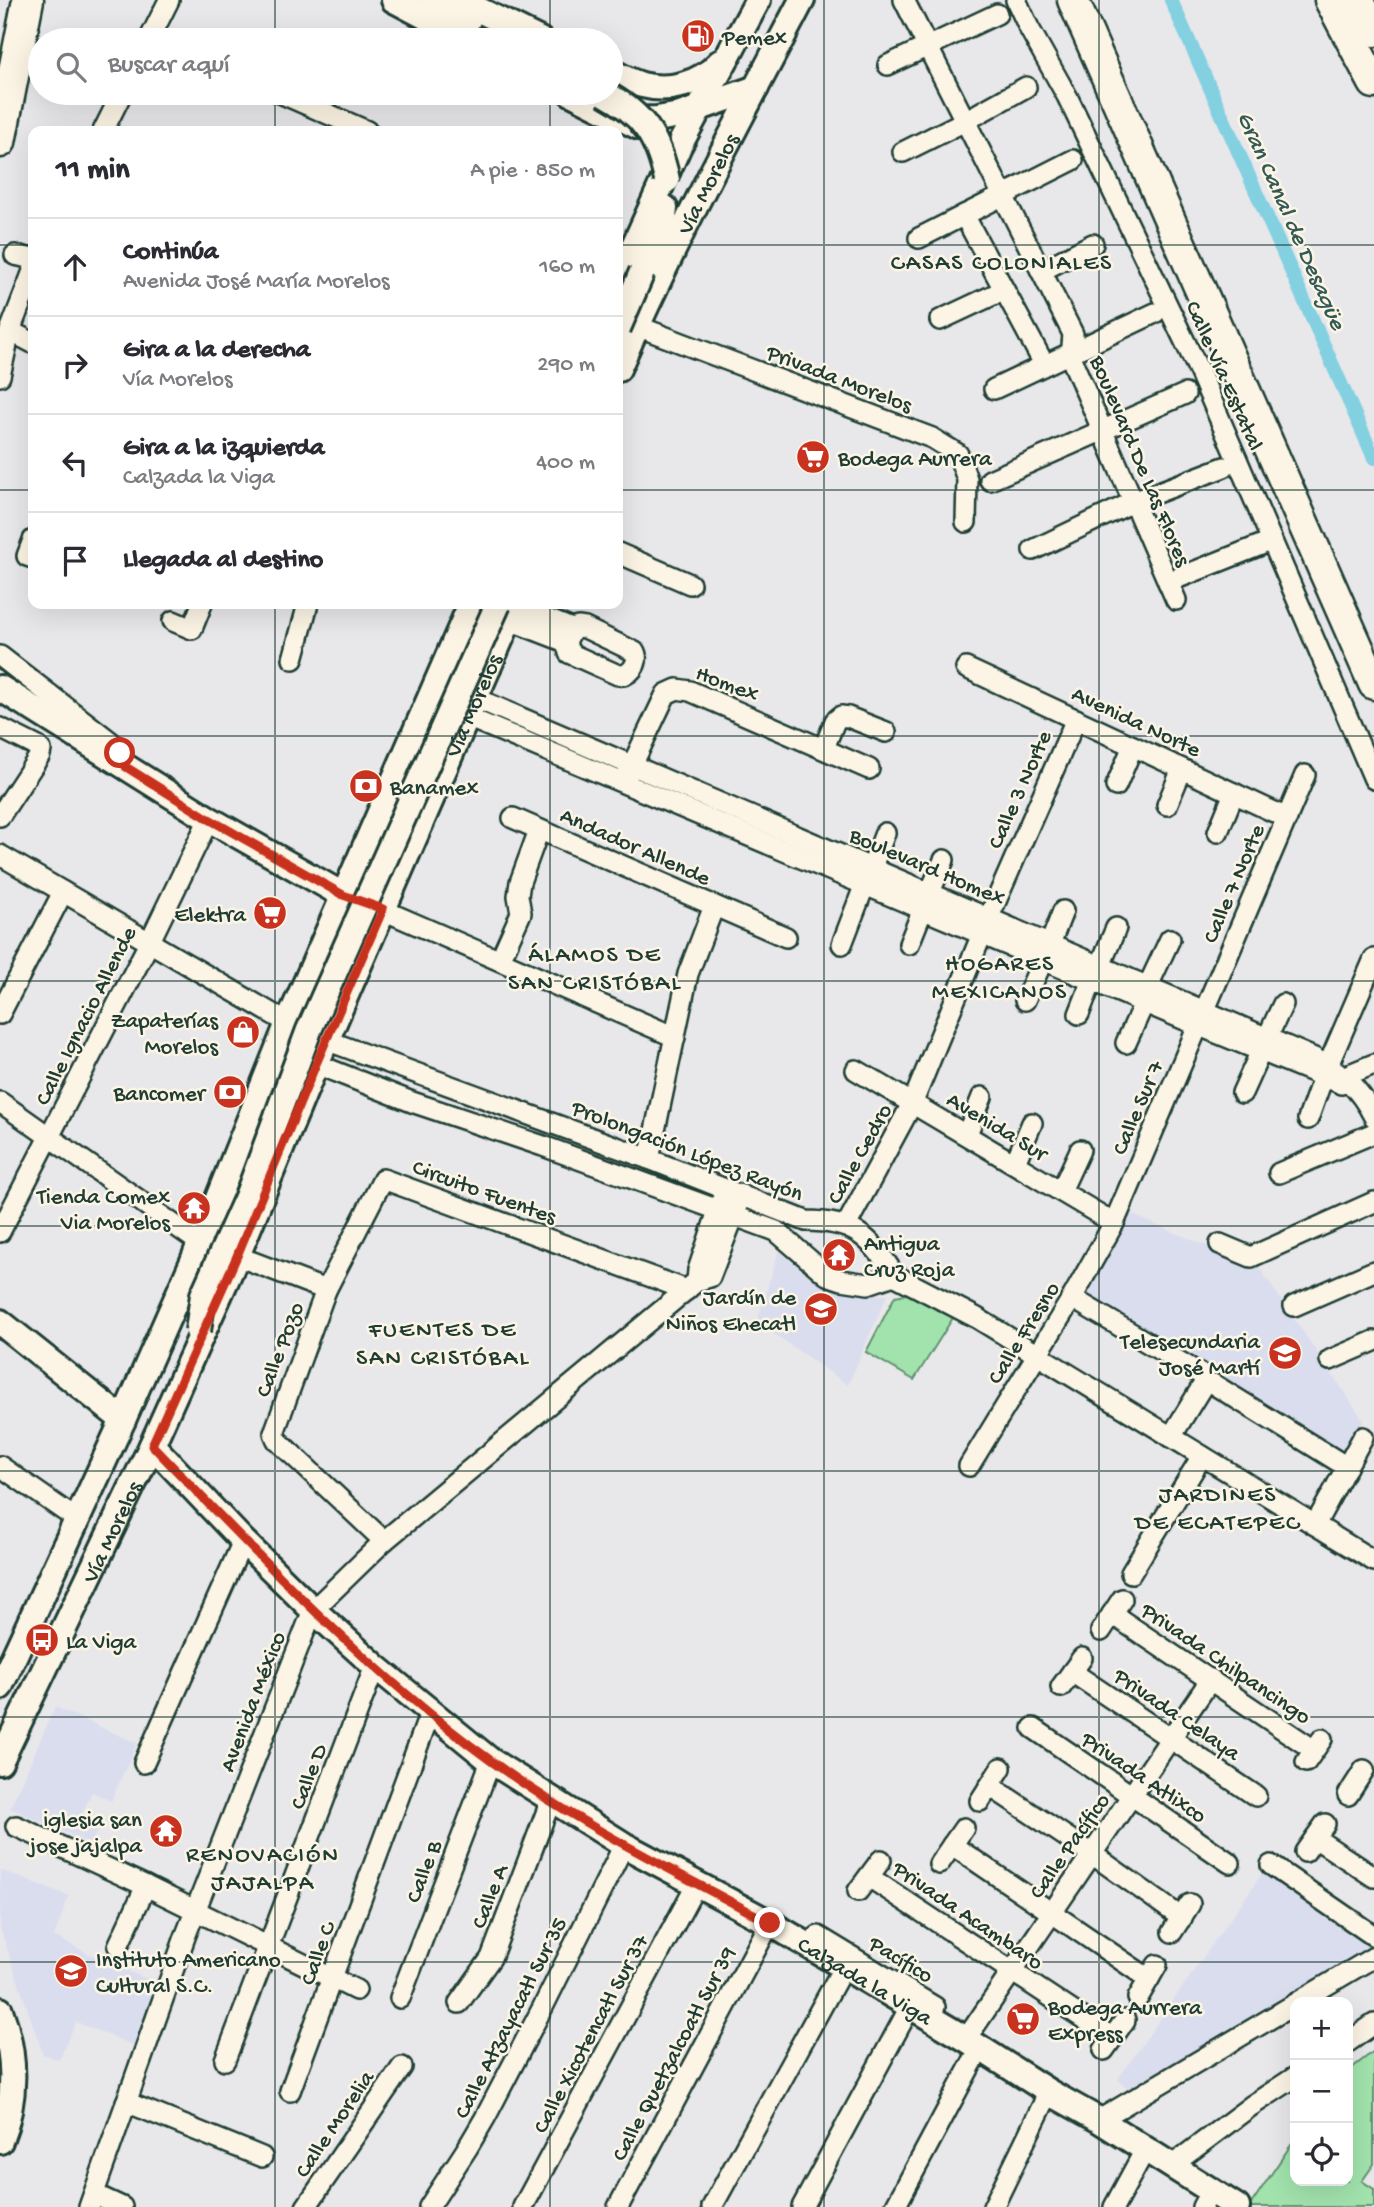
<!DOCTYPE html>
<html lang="es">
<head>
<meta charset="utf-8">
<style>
  body { margin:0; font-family:"Gochi Hand",sans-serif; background:#f7f7f7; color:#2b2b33 }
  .controls { position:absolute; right:21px; bottom:21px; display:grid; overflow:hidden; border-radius:14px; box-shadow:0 7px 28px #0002 }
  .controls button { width:63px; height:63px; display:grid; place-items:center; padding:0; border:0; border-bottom:2px solid #e1e1e2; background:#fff; color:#2b2b33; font:35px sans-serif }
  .stop { position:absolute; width:21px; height:21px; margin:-16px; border:5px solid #c8321e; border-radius:50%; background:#fff }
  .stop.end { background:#c8321e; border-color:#fff; box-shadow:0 2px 7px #0008 }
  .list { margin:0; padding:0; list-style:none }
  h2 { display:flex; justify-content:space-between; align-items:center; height:91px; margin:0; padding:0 28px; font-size:30px }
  h2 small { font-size:23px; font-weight:400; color:#7c7c81 }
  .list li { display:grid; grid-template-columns:46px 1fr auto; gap:21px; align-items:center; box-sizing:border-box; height:98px; padding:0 28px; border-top:2px solid #e1e1e2 }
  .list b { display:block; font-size:26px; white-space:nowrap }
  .list p { margin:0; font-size:23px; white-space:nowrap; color:#7c7c81 }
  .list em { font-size:23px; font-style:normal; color:#7c7c81 }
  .icon { flex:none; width:38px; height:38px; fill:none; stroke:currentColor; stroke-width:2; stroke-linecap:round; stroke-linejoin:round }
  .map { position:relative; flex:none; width:1374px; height:2207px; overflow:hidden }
  .search { position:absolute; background:#fff; box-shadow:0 7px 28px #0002; left:28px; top:28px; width:595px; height:77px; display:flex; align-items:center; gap:18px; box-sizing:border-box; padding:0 24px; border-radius:38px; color:#7c7c81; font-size:26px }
  .panel { position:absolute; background:#fff; box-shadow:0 7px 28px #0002; left:28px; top:126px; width:595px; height:483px; border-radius:14px }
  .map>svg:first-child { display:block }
  .built { fill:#daddee }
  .green { fill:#a2e3ad; stroke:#609070; stroke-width:2 }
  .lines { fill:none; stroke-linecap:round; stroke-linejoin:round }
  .canal { stroke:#83d0e1; stroke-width:14 }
  .minor-casing { stroke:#1f3d34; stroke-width:24 }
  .major-casing { stroke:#1f3d34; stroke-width:30 }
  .highway-casing { stroke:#1f3d34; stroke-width:35 }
  .minor { stroke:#fcf5e5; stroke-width:19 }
  .major { stroke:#fcf5e5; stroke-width:24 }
  .highway { stroke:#fcf5e5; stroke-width:30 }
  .major-bridge-casing { stroke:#1f3d34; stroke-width:30; stroke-linecap:butt }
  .major-bridge { stroke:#fcf5e5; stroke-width:24 }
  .route { stroke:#c8321e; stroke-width:9 }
  .grid { fill:none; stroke:#1f3d34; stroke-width:2; stroke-opacity:0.55 }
  .labels { text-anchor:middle; stroke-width:5; stroke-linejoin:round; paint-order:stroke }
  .poi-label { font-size:23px; fill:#1f3d34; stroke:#fcf5e5; text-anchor:start }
  .street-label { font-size:23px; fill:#1f3d34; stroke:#fcf5e5 }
  .water-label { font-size:24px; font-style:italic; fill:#335a57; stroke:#fcf5e5 }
  .neighbourhood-label { font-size:24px; letter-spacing:2px; fill:#1f3d34; stroke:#fcf5e5 }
</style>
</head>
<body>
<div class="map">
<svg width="1374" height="2207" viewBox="0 0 1374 2207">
  <rect width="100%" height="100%" fill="#e8e7ea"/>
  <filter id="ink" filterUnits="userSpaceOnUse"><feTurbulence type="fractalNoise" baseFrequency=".0143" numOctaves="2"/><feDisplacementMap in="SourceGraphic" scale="14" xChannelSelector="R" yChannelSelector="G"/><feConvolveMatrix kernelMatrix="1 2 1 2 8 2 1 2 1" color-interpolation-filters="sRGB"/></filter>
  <g filter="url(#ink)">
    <g class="built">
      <path d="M1128 1213 1238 1259 1254 1260 1364 1421 1341 1457 1082 1296 1112 1251Z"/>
      <path d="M779 1250 812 1278 854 1293 887 1295 848 1385 757 1322Z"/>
      <path d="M55 1707 137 1743 111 1801 92 1792 82 1814 101 1823 91 1844 10 1808Z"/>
      <path d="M0 1870 69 1896 54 1936 99 1959 157 1983 135 2046 76 2022 59 2060 43 2054 0 1928Z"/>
      <path d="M1264 1871 1374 1943V1946L1129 2091 1118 2079Z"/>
    </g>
    <g class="green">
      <path d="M913 1293 956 1313 914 1380 866 1352 895 1296Z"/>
      <path d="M1374 2051V2164L1362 2181 1374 2189V2207H1249L1295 2139V2181H1348V2071Z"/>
    </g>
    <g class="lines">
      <path class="canal" d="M1171 0 1374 458"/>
      <g class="minor-casing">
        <g id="minor">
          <path d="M904 0 1073 334 1071 358 1176 600"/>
          <path d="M1016 0 1029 28 1067 96 1200 373 1374 779"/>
          <path d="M149 40 169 0"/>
          <path d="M888 65 997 14"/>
          <path d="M280 93 367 131"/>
          <path d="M103 131 122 93"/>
          <path d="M903 152 965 121 1026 87"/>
          <path d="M964 215 1044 364"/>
          <path d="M919 238 1073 160"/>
          <path d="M15 255 33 259"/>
          <path d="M1041 271 1093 244"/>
          <path d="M940 320 1004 290"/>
          <path d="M637 326 932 438 958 454 967 479 966 522"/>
          <path d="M10 331 33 343"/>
          <path d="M0 376 10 331 33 271"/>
          <path d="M994 389 1155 313"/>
          <path d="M990 480 1185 394"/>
          <path d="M33 540 27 556 33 558"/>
          <path d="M1033 550 1133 502 1224 467"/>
          <path d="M618 553 690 584"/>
          <path d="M1168 582 1261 545"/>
          <path d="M515 606 572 629"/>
          <path d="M509 620 566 642"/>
          <path d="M173 621 192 629 202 604"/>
          <path d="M578 627 585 628 635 652C640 663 630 677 618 675L569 653 566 642 572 629Z"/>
          <path d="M0 656 111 742 126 767"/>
          <path d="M293 659 308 604"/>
          <path d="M966 668 1287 818"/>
          <path d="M475 698 1314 1058C1342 1072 1360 1089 1374 1117"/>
          <path d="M467 717 1197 1025 1337 1082"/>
          <path d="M0 728 38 747 41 750 40 755 0 816"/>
          <path d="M824 748 835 721 841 716 848 717 886 732"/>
          <path d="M626 778 666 694 677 689 690 691 869 769"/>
          <path d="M1116 786 1133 746"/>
          <path d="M1167 805 1182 769"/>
          <path d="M513 818 786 937"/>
          <path d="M1218 832 1234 793"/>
          <path d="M0 855 288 1023"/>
          <path d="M872 867 885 833"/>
          <path d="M930 892 944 860"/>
          <path d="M383 910 675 1037"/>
          <path d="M842 944 865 884"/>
          <path d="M909 944 923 909"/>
          <path d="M1050 944 1063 911"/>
          <path d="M500 960 521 913 518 896 520 882 539 830"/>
          <path d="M1100 966 1116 928"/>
          <path d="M1148 986 1170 939"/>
          <path d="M1025 1000 1043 960"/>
          <path d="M0 1014 63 892"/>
          <path d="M1079 1014 1092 981"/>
          <path d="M1267 1038 1283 1004"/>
          <path d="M326 1040 649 1159 806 1221C852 1221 871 1236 894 1275"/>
          <path d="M1126 1043 1144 1003"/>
          <path d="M316 1064 412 1102 543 1146 776 1231 827 1275 842 1280 868 1284 894 1275"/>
          <path d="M856 1070 1114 1223"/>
          <path d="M1341 1084 1345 1076 1374 1064"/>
          <path d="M1242 1093 1261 1051"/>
          <path d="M0 1102 200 1243"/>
          <path d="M1308 1119 1323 1077 1374 959"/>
          <path d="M967 1134 982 1097"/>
          <path d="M649 1159 688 974 714 906"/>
          <path d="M1015 1163 1032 1123"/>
          <path d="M1279 1173 1374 1133"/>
          <path d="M1061 1191 1080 1150"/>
          <path d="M846 1226 913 1102 989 917 1076 719"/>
          <path d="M0 1232 149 943 209 819"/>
          <path d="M1220 1244 1251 1257 1374 1202"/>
          <path d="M237 1256 326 1290"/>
          <path d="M894 1275 977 1318 1374 1561"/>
          <path d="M697 1281 698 1270 722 1199"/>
          <path d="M1072 1298 1202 1375"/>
          <path d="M1294 1306 1374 1271"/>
          <path d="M1330 1360 1374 1341"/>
          <path d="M1213 1384 1347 1467"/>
          <path d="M1171 1437 1203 1385"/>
          <path d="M0 1466 76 1519"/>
          <path d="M969 1466 1072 1298 1114 1223 1305 775"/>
          <path d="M1315 1525 1363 1437"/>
          <path d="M384 1541 277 1440 274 1433 326 1290 383 1179 687 1290"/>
          <path d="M1131 1573 1202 1456"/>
          <path d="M1112 1614 1314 1750"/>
          <path d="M1101 1631 1122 1599"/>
          <path d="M1072 1672 1256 1796"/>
          <path d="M1061 1687 1082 1658"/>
          <path d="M1033 1728 1230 1863"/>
          <path d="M1306 1762 1322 1739"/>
          <path d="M144 1763 243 1541"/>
          <path d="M990 1786 1092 1854 1182 1918"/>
          <path d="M1348 1795 1364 1770"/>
          <path d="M980 1801 1001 1768"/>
          <path d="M16 1826 146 1886 356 1990"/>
          <path d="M1315 1838 1374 1877"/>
          <path d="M952 1845 1149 1979"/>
          <path d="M1305 1852 1325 1824"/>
          <path d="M939 1864 964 1828"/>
          <path d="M1271 1865 1374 1936"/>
          <path d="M869 1877 1113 2038"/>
          <path d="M858 1891 881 1860"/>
          <path d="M1172 1932 1190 1904"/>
          <path d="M118 1946 146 1886"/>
          <path d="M809 1947 818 1936 935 2007"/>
          <path d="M400 1998 491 1761"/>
          <path d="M1138 1998 1157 1965"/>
          <path d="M1298 2002 1374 1957"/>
          <path d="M459 2003 491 1958 551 1800"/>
          <path d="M966 2039 1211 1679"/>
          <path d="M1348 2042 1374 2024"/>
          <path d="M1104 2050 1125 2020"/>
          <path d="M225 2060 375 1666"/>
          <path d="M290 2091 430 1713"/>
          <path d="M126 2102 262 2157"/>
          <path d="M1099 2120 1295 2004"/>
          <path d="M1171 2166 1251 2106 1295 2077"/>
          <path d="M94 2194 122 2207"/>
          <path d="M89 2207 185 1937 313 1610 384 1541 697 1281 710 1277 742 1195"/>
          <path d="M306 2207 402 2067"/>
          <path d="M429 2207 468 2147 485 2118 545 2003 624 1845"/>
          <path d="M523 2207 697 1883"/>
          <path d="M618 2207 770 1923"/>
          <path d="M712 2207 843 1968"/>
          <path d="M802 2207 910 2007"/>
          <path d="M895 2207 980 2048"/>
          <path d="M993 2207 1049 2092"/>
          <path d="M1114 2207 1145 2150"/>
          <path d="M1202 2207 1211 2190"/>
        </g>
      </g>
      <g class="major-casing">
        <g id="major">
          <path d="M394 0 470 40"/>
          <path d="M431 0 468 20"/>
          <path d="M459 0 540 40"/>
          <path d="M611 72C621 76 631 82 642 85 669 92 700 84 719 63"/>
          <path d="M571 93 639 127"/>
          <path d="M625 120 657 119 680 115 756 88"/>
          <path d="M642 272 663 224 665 208"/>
          <path d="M618 281 679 146 758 0"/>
          <path id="s1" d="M618 369C673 243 738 122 802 0"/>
          <path d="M0 688 209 819 343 895 357 900"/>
          <path d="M0 1322 123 1420"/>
          <path id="s2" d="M152 1445 243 1541 313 1610 375 1666 491 1761 624 1845 770 1923 966 2039 1049 2092 1099 2120 1237 2207"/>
          <path d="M0 1687 123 1420 193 1261 288 1023 471 604"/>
          <path id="s3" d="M0 1762 152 1445 237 1256 316 1064 516 604"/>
          <path d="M0 2010C16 2053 17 2099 0 2141"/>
        </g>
      </g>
      <g class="highway-casing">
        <g id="highway">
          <path d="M1073 0 1374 684"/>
          <path d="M1330 0 1374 83"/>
          <path d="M1358 0 1374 31"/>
          <path d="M0 142 28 0"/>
        </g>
      </g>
      <use href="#minor" class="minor"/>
      <use href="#major" class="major"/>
      <use href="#highway" class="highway"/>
      <g class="major-bridge-casing">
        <g id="major-bridge">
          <path d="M604 93C643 114 658 137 667 180"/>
          <path d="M618 328 642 272"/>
          <path d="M198 1331 203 1295 247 1197 309 1030 498 604"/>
        </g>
      </g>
      <use href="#major-bridge" class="major-bridge"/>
    </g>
  </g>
  <g class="lines" filter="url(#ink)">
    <path class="route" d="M120 753 126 767 209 819 343 895 383 909 316 1064 237 1256 152 1445C258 1556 365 1669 490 1760 577 1824 675 1871 770 1923"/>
  </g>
  <path class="grid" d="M275 0V40M550 0V40M824 0V2207M1099 0V2207M275 93V131M550 93V131M0 245H33M618 245H1374M0 490H33M618 490H1374M275 604V2207M550 604V2207M0 736H1374M0 981H1374M0 1226H1374M0 1471H1374M0 1717H1374M0 1962H1374"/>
  <defs>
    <g id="fuel-disc" transform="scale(1.75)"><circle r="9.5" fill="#c8321e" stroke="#fcf5e5"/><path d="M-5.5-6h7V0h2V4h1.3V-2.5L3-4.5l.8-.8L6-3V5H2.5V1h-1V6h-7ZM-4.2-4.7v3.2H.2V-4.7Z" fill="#fff"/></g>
    <g id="supermarket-disc" transform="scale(1.75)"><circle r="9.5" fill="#c8321e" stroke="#fcf5e5"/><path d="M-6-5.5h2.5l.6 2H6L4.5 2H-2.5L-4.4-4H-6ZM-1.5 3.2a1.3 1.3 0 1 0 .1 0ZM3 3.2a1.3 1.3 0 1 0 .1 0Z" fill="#fff"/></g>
    <g id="bank-disc" transform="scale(1.75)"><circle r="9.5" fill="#c8321e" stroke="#fcf5e5"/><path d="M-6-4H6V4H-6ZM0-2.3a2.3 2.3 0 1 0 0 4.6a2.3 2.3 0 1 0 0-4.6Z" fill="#fff"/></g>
    <g id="shop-disc" transform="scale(1.75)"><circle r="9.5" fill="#c8321e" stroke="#fcf5e5"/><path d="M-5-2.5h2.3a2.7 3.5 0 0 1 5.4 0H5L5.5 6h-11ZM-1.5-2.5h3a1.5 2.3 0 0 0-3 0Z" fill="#fff"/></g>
    <g id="temple-disc" transform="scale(1.75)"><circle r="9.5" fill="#c8321e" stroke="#fcf5e5"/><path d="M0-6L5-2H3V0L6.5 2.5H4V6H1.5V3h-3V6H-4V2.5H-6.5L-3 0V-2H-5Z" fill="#fff"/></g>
    <g id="school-disc" transform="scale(1.75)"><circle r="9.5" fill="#c8321e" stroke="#fcf5e5"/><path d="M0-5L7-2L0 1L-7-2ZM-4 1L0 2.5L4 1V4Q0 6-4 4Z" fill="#fff"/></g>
    <g id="bus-disc" transform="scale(1.75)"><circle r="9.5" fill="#c8321e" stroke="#fcf5e5"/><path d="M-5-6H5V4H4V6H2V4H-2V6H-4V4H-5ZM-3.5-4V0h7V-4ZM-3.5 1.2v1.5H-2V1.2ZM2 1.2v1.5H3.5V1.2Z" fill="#fff"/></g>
  </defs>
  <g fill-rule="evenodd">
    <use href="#fuel-disc" x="698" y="36"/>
    <use href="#supermarket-disc" x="813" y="457"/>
    <use href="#bank-disc" x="366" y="786"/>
    <use href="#supermarket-disc" x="270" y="913"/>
    <use href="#shop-disc" x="243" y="1032"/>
    <use href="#bank-disc" x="230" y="1092"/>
    <use href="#temple-disc" x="194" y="1208"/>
    <use href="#temple-disc" x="839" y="1255"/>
    <use href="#school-disc" x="821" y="1309"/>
    <use href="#school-disc" x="1285" y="1353"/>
    <use href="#bus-disc" x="42" y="1640"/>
    <use href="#temple-disc" x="166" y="1831"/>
    <use href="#school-disc" x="71" y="1971"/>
    <use href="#supermarket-disc" x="1023" y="2019"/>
  </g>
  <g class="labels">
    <g class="poi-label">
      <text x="722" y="44">Pemex</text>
      <text x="838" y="465">Bodega Aurrera</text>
      <text x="390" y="794">Banamex</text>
      <text x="246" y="921" text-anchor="end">Elektra</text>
      <text x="218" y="1027" text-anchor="end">Zapaterías<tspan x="218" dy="26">Morelos</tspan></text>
      <text x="205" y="1100" text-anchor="end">Bancomer</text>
      <text x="170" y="1203" text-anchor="end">Tienda Comex<tspan x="170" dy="26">Via Morelos</tspan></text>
      <text x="864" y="1250">Antigua<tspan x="864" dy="26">Cruz Roja</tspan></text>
      <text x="796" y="1304" text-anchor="end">Jardín de<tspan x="796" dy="26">Niños Ehecatl</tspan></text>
      <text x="1260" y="1348" text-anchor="end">Telesecundaria<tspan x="1260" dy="26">José Martí</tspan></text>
      <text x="66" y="1648">La Viga</text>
      <text x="142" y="1826" text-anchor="end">iglesia san<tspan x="142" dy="26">jose jajalpa</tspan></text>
      <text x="96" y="1966">Instituto Americano<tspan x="96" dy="26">Cultural S.C.</tspan></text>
      <text x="1048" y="2014">Bodega Aurrera<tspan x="1048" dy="26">Express</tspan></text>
    </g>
    <g class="street-label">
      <text dy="8" stroke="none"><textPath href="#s1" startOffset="206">Vía Morelos</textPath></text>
      <text transform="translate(1226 375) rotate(66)" y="8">Calle Vía Estatal</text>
      <text transform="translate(840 377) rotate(21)" y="8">Privada Morelos</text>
      <text transform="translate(1142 460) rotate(67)" y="8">Boulevard De Las Flores</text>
      <text transform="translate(728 682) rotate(21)" y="8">Homex</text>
      <text dy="8" stroke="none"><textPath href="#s3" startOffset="1158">Vía Morelos</textPath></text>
      <text transform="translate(1137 720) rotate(25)" y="8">Avenida Norte</text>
      <text transform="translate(1018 789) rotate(-66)" y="8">Calle 3 Norte</text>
      <text transform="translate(636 845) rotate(24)" y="8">Andador Allende</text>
      <text transform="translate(928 865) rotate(23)" y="8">Boulevard Homex</text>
      <text transform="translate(1232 883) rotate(-67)" y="8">Calle 7 Norte</text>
      <text transform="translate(84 1015) rotate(-63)" y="8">Calle Ignacio Allende</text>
      <text transform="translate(1136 1107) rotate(-67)" y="8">Calle Sur 7</text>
      <text transform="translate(998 1125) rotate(31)" y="8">Avenida Sur</text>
      <text transform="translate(688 1149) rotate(21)" y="8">Prolongación López Rayón</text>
      <text transform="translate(858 1153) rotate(-61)" y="8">Calle Cedro</text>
      <text transform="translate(485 1190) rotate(20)" y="8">Circuito Fuentes</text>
      <text transform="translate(1022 1332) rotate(-58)" y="8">Calle Fresno</text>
      <text transform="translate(278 1349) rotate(-69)" y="8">Calle Pozo</text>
      <text dy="8" stroke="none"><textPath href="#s3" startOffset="256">Vía Morelos</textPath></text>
      <text transform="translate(1227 1662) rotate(34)" y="8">Privada Chilpancingo</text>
      <text transform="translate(251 1701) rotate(-69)" y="8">Avenida México</text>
      <text transform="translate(1178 1713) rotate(34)" y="8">Privada Celaya</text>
      <text transform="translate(307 1776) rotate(-69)" y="8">Calle D</text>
      <text transform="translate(1145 1776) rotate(34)" y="8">Privada Atlixco</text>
      <text transform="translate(1068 1845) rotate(-55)" y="8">Calle Pacífico</text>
      <text transform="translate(422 1871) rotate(-69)" y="8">Calle B</text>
      <text transform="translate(488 1896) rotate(-69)" y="8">Calle A</text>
      <text transform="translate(969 1914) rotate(34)" y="8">Privada Acambaro</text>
      <text transform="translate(316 1953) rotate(-70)" y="8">Calle C</text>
      <text transform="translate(902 1958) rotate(31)" y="8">Pacífico</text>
      <text dy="8" stroke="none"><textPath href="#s2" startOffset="898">Calzada la Viga</textPath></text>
      <text transform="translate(509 2017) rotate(-63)" y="8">Calle Atzayacatl Sur 35</text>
      <text transform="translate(589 2033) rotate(-62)" y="8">Calle Xicotencatl Sur 37</text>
      <text transform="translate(672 2053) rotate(-62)" y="8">Calle Quetzalcoatl Sur 39</text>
      <text transform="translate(333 2123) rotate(-56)" y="8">Calle Morelia</text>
    </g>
    <g class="water-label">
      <text transform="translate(1293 220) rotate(66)" y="8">Gran Canal de Desagüe</text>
    </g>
    <g class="neighbourhood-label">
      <text x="1002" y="269">CASAS COLONIALES</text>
      <text x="595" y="961">ÁLAMOS DE<tspan x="595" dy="28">SAN CRISTÓBAL</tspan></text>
      <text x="1000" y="970">HOGARES<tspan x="1000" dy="28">MEXICANOS</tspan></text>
      <text x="443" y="1336">FUENTES DE<tspan x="443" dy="28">SAN CRISTÓBAL</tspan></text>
      <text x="1218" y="1501">JARDINES<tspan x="1218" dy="28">DE ECATEPEC</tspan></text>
      <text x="263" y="1861">RENOVACIÓN<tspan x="263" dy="28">JAJALPA</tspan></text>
    </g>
  </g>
</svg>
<div class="controls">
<button>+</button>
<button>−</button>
<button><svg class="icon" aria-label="locate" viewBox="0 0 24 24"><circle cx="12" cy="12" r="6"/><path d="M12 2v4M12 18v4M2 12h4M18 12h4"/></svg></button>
</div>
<div class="stop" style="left:120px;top:753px"></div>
<div class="stop end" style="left:770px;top:1923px"></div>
<div class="search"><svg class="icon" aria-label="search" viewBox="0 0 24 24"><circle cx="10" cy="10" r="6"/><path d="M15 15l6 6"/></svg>Buscar aquí</div>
<section class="panel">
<h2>11 min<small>A pie · 850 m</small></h2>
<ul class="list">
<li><svg class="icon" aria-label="ahead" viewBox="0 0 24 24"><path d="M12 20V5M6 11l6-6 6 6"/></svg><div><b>Continúa</b><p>Avenida José María Morelos</p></div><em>160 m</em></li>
<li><svg class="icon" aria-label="right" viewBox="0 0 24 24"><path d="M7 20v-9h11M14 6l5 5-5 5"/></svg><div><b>Gira a la derecha</b><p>Vía Morelos</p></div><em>290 m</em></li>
<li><svg class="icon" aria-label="left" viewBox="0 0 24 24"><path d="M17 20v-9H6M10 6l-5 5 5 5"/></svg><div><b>Gira a la izquierda</b><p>Calzada la Viga</p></div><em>400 m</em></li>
<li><svg class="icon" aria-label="arrive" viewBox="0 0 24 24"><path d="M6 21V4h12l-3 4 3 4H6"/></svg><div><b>Llegada al destino</b></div></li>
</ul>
</section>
</div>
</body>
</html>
